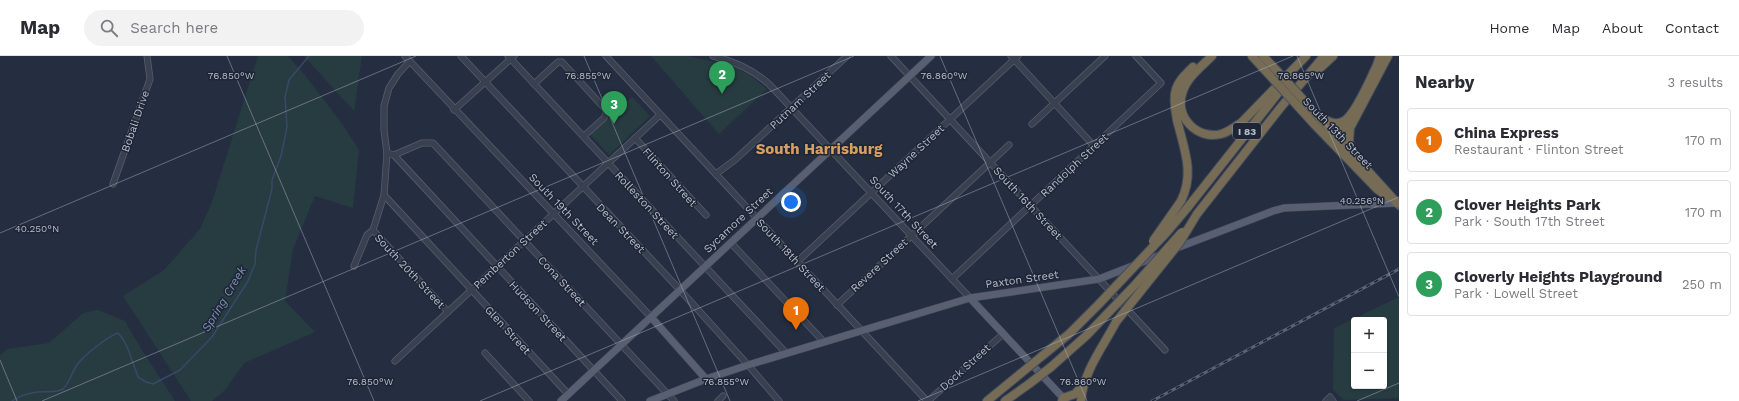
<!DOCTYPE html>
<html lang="en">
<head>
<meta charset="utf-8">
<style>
  body { margin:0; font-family:"Work Sans",sans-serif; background:#f2f2f3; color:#2b2b33 }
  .controls { position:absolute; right:12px; bottom:12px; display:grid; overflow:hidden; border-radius:4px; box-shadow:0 1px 3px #0004 }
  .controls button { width:36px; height:36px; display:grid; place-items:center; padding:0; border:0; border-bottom:1px solid #e1e1e2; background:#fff; color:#2b2b33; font:20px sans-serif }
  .you { position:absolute; left:791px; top:146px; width:14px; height:14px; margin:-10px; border:3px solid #fff; border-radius:50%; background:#1a73e8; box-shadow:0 0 0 6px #1a73e833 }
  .badge { display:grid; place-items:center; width:26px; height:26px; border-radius:50%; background:#0f766e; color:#fff; font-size:13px; font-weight:700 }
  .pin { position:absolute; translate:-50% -33px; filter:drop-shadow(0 1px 2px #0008) }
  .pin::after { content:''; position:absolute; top:21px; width:14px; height:12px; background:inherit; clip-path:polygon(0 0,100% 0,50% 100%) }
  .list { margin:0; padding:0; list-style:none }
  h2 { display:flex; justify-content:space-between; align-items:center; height:52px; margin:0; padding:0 16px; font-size:17px }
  h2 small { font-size:13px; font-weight:400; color:#7c7c81 }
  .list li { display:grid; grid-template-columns:26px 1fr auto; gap:12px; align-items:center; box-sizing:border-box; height:64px; margin:0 8px 8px; padding:0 8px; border:1px solid #e1e1e2; border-radius:4px }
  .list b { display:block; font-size:15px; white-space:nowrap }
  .list p { margin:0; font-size:13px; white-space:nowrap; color:#7c7c81 }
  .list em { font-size:13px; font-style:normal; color:#7c7c81 }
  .icon { flex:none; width:22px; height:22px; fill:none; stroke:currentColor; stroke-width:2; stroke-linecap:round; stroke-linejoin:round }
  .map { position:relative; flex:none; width:1399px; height:345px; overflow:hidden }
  header { display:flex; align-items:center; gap:24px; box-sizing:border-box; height:56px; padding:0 20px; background:#fff; border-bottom:1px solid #e1e1e2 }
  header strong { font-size:19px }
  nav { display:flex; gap:22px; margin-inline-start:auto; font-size:14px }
  .search { width:280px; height:36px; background:#f2f2f3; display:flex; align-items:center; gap:10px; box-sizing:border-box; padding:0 14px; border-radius:22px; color:#7c7c81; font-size:15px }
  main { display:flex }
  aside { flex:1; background:#fff }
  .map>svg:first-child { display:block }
  .green { fill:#273c41; fill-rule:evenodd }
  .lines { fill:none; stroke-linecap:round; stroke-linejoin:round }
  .stream { stroke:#384868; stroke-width:1.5 }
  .minor-casing { stroke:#575e6e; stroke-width:7 }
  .major-casing { stroke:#424959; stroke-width:8 }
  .highway-casing { stroke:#444b5b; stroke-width:10 }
  .minor { stroke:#394050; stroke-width:5.5 }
  .major { stroke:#575f70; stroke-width:7 }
  .highway { stroke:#766c56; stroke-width:8 }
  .rail-casing { stroke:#5b6477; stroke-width:3 }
  .rail { stroke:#1e2535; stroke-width:1.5; stroke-dasharray:4.5; stroke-linecap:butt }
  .highway-bridge-casing { stroke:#444b5b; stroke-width:10; stroke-linecap:butt }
  .highway-bridge { stroke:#766c56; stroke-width:8 }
  .ticks { fill:none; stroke:#b5bccb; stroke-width:1; stroke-opacity:0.45 }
  .labels { text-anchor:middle; stroke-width:3; stroke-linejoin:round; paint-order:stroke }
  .shield { fill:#1e2535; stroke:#888f9e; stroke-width:1 }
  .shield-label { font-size:10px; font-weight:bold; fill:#b5bccb }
  .street-label { font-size:11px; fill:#b5bccb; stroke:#1e2535 }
  .water-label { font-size:12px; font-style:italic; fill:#7c8fb2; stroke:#1e2535 }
  .district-label { font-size:15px; font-weight:bold; fill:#d89f63; stroke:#1e2535 }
  .ticks-label { font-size:10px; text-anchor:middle; fill:#b5bccb; stroke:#1e2535; stroke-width:3; stroke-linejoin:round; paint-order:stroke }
</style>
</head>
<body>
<header>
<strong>Map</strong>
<div class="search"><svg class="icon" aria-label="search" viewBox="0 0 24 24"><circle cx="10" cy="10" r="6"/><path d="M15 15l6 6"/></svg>Search here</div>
<nav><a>Home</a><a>Map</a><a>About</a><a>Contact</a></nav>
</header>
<main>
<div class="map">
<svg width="1399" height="345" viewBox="0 0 1399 345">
  <rect width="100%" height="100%" fill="#242e40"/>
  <g class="green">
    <path d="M258 0H288L304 18 343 69 359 94 353 152 315 140 293 193 285 245 315 276 244 307 225 334 212 345H191L123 240 164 214 200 173 211 149Z"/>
    <path d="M304 0H362L354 55Z"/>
    <path d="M651 0H688L733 10 751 20 767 33 719 78Z"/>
    <path d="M632 41 650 60 609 99 590 78Z"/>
    <path d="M1399 241V342L1344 344 1333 334 1334 272ZM1354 264H1384V330H1354Z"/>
    <path d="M98 254 125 265 140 291 175 345H0V299L8 293 49 287 83 257Z"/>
  </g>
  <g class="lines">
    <path class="stream" d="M12 345C20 339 29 337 38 336 46 335 56 337 63 333 69 328 72 316 77 309 83 300 107 281 118 277L123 283 128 293 138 321 146 326 153 328 180 314 212 281 248 225 255 208 256 194 272 133V124L281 100 287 71 285 41 289 24 309 0"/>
    <g class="minor-casing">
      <g id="minor">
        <path d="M405 0 651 261"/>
        <path d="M461 0 680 234 748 309 779 345"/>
        <path d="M508 0 786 297"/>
        <path d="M606 0 927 345"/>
        <path d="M713 0C735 6 752 13 769 28L970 242"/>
        <path d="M891 0 1165 294"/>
        <path d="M1011 0 1094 90"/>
        <path d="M534 28 558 6H562L606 54V58L604 62 584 80"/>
        <path d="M454 54 514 0"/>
        <path d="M1032 68 1105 0"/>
        <path d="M635 82 706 159"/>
        <path d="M387 97 394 99 622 345"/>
        <path d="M394 99 422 87H433L674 345"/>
        <path d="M716 118 736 103 847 0"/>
        <path d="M113 128 150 23 147 0"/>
        <path d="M384 139 568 338"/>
        <path d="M373 174 448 256"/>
        <path d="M731 187 824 286"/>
        <path d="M797 206 1018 0"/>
        <path d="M354 210 367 179 373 174 384 139 387 97 384 74V50L389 32 398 18 410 5"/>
        <path d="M952 223 1161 27 1136 0"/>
        <path d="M837 249 1009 89"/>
        <path d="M485 297 529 345"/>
        <path d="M395 305 660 59"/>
        <path d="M718 345 723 340"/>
        <path d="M928 345 1003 278"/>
        <path d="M1326 345 1330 341 1333 345"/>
      </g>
    </g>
    <g class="major-casing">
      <g id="major">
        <path d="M1174 193 1273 155 1284 152 1397 147 1399 150"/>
        <path d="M970 242 1066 345"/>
        <path d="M651 261 706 323"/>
        <path d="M561 345 931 0"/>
        <path d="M650 345 706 323 748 309 970 242 1099 223 1163 198"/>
      </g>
    </g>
    <g class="highway-casing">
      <g id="highway">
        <path d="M1212 0C1201 11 1186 22 1182 38 1175 62 1198 84 1221 78 1229 76 1235 71 1242 66L1306 0"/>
        <path d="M1252 0 1275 25"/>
        <path d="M1263 0 1278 16"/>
        <path d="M1319 13 1333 0"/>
        <path d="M1319 61 1397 147"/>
        <path d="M1324 63C1330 67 1337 69 1344 65 1355 59 1371 22 1377 9L1380 0"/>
        <path d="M1314 68 1377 133 1388 141"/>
        <path d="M1330 78 1341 74 1351 65"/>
        <path d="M1352 96 1349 85 1350 72 1388 0"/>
        <path d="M1181 145C1195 117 1184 93 1177 64 1175 54 1173 42 1176 33 1179 24 1186 18 1193 11"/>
        <path d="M1188 151 1286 27"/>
        <path d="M1197 158 1281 51 1324 0"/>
        <path d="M1042 300 1069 278 1099 248"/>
        <path d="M1051 311 1087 279 1107 258"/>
        <path d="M987 345 1020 318"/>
        <path d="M1005 345 1029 328"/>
        <path d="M1062 345 1063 342 1075 338 1083 329"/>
        <path d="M1081 345C1083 316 1103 291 1116 266"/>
      </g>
    </g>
    <use href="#minor" class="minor"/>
    <use href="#major" class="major"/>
    <use href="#highway" class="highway"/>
    <g class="rail-casing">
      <path id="rail" d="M1152 345 1399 213"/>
    </g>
    <use href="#rail" class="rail"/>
    <g class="highway-bridge-casing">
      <g id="highway-bridge">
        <path d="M1278 16 1319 61"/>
        <path d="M1275 25 1314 68"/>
        <path d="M1153 185 1181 145"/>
        <path d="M1099 248 1167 176 1188 151"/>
        <path d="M1107 258 1135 229 1182 176"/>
        <path d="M1116 266 1180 186 1197 158"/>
        <path d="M1020 318 1042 300"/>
        <path d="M1029 328 1051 311"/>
      </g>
    </g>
    <use href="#highway-bridge" class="highway-bridge"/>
  </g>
  <path class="ticks" d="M227 0 374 345M584 0 730 345M940 0 1087 345M1297 0 1399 241M0 177 416 0M0 304 17 345M42 345 854 0M480 345 1293 0M918 345 1399 141M1357 345 1399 327"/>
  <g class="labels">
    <rect class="shield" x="1233" y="67" width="28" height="16" rx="3"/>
    <g class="shield-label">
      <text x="1247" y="79">I 83</text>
    </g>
    <g class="street-label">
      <text transform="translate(800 44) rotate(-43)" y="4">Putnam Street</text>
      <text transform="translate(135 65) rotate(-71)" y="4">Bobali Drive</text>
      <text transform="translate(1338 77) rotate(46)" y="4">South 13th Street</text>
      <text transform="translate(916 95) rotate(-43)" y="4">Wayne Street</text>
      <text transform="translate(1074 109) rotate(-43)" y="4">Randolph Street</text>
      <text transform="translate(670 121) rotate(48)" y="4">Flinton Street</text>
      <text transform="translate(1028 147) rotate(47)" y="4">South 16th Street</text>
      <text transform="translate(647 149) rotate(47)" y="4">Rolleston Street</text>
      <text transform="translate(564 153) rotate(46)" y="4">South 19th Street</text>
      <text transform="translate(904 156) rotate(47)" y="4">South 17th Street</text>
      <text transform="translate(738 164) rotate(-43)" y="4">Sycamore Street</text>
      <text transform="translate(621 172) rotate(46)" y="4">Dean Street</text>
      <text transform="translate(510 198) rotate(-43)" y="4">Pemberton Street</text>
      <text transform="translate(791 199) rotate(47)" y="4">South 18th Street</text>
      <text transform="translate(879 209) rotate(-43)" y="4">Revere Street</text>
      <text transform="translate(410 215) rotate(47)" y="4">South 20th Street</text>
      <text transform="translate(1022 223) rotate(-8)" y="4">Paxton Street</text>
      <text transform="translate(562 225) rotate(47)" y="4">Cona Street</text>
      <text transform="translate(538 255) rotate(47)" y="4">Hudson Street</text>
      <text transform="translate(508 274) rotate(47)" y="4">Glen Street</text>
      <text transform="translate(965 311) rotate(-42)" y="4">Dock Street</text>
    </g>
    <g class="water-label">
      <text transform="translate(224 243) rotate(-59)" y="4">Spring Creek</text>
    </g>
    <g class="district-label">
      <text x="819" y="98">South Harrisburg</text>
    </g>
  </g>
  <g class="ticks-label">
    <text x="231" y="23">76.850°W</text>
    <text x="588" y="23">76.855°W</text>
    <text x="944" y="23">76.860°W</text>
    <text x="1301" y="23">76.865°W</text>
    <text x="1362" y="148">40.256°N</text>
    <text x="37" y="176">40.250°N</text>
    <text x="370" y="329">76.850°W</text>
    <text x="726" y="329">76.855°W</text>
    <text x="1083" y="329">76.860°W</text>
  </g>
</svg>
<div class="controls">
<button>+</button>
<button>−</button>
</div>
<div class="you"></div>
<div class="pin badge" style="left:796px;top:274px;background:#e8710a">1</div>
<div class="pin badge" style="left:722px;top:38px;background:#2e9e5b">2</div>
<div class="pin badge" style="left:614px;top:68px;background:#2e9e5b">3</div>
</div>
<aside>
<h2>Nearby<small>3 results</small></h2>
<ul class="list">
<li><span class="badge" style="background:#e8710a">1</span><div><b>China Express</b><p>Restaurant · Flinton Street</p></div><em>170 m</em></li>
<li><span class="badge" style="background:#2e9e5b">2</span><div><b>Clover Heights Park</b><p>Park · South 17th Street</p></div><em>170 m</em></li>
<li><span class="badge" style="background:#2e9e5b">3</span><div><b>Cloverly Heights Playground</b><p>Park · Lowell Street</p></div><em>250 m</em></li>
</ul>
</aside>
</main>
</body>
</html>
